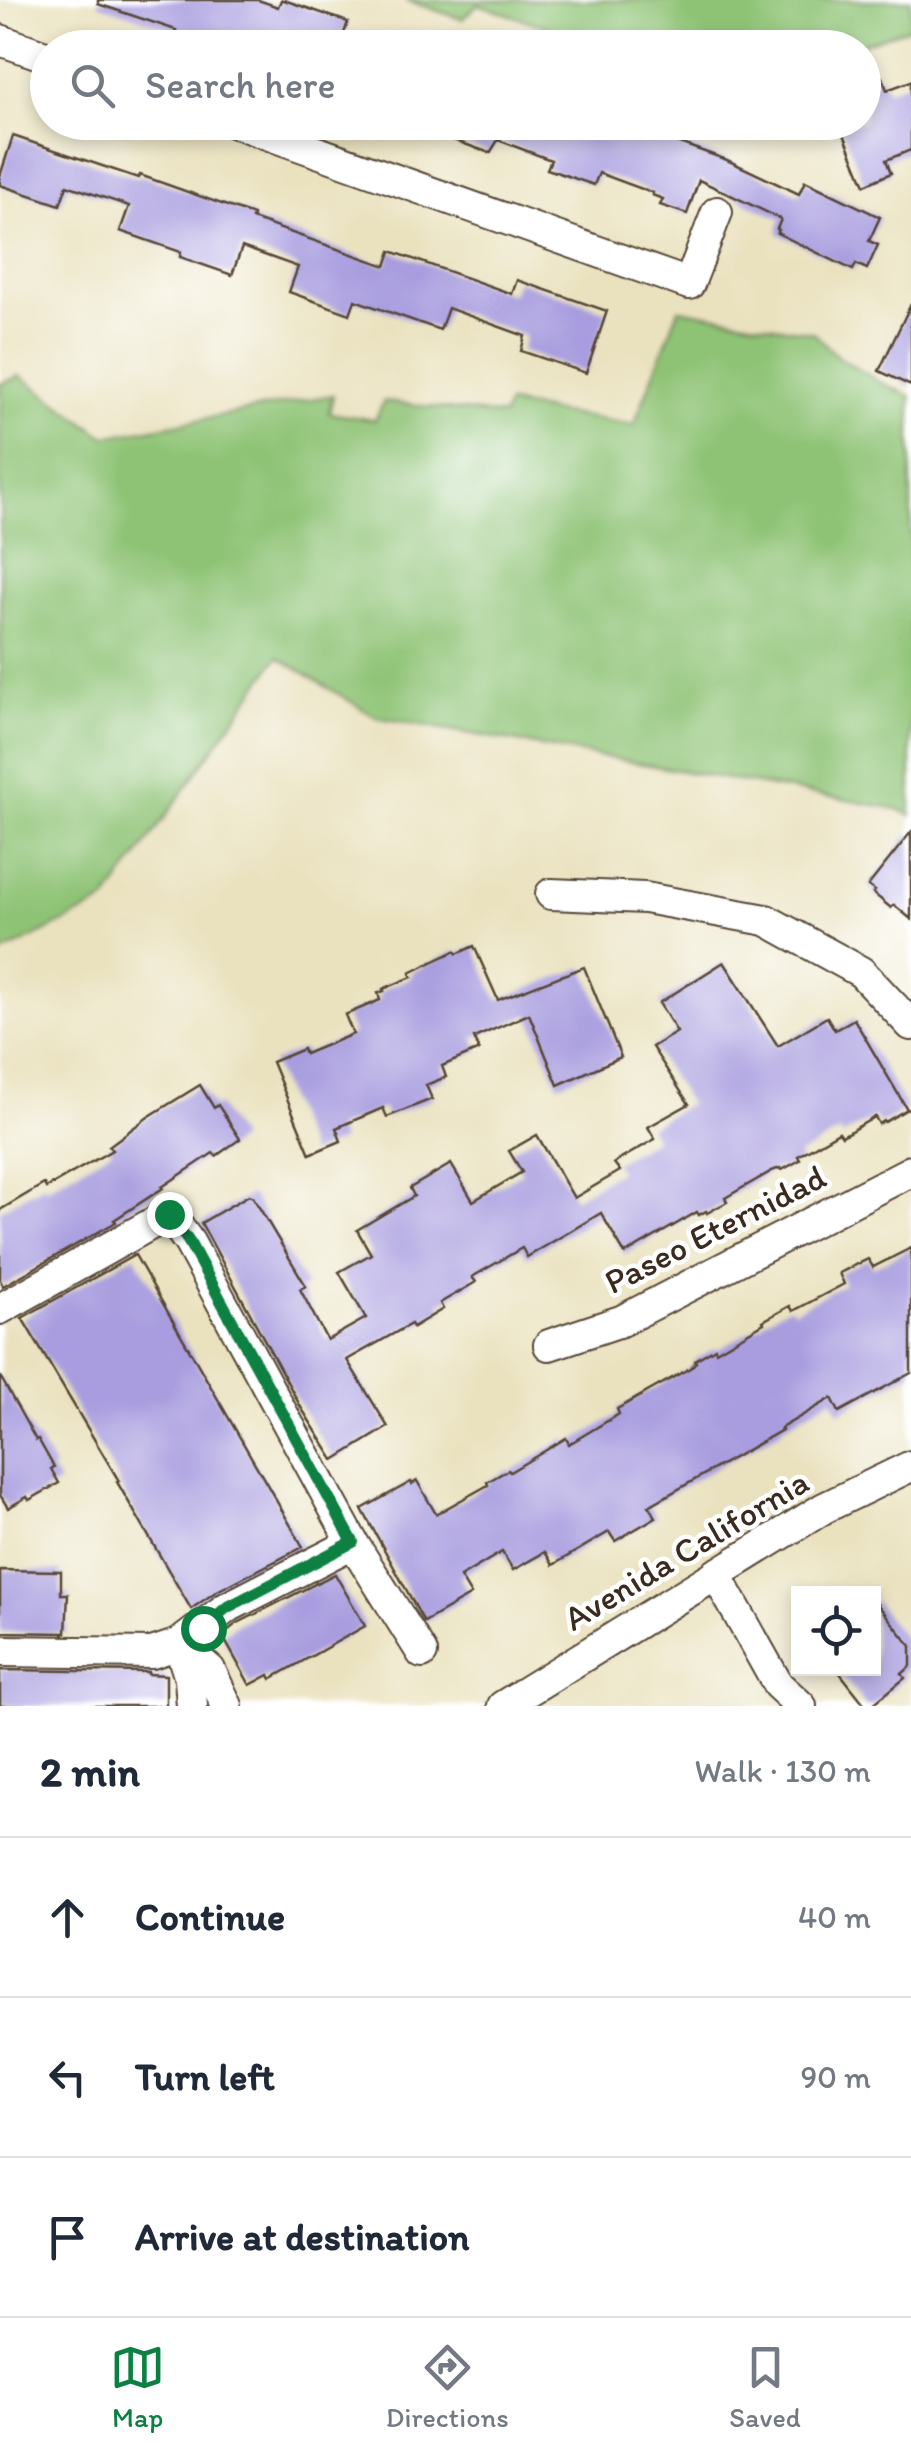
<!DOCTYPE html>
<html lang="en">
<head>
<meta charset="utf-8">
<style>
  body { margin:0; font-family:Itim,sans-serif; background:#f2f2f3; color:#1f2937 }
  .controls { position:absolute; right:30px; bottom:30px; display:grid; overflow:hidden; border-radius:0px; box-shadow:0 5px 15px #0003 }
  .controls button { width:90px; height:90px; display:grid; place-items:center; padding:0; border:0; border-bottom:2px solid #e0e1e3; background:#fff; color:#1f2937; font:50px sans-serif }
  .stop { position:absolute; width:30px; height:30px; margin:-22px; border:8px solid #0b8043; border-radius:50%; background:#fff }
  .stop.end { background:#0b8043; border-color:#fff; box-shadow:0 2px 10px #0008 }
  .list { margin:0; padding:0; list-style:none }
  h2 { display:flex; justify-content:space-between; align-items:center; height:130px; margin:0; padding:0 40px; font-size:42px }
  h2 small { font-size:32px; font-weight:400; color:#747a83 }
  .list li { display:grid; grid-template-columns:65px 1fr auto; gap:30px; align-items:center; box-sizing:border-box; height:160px; padding:0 40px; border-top:2px solid #e0e1e3 }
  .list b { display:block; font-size:38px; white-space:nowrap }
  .list em { font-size:32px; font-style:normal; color:#747a83 }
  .icon { flex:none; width:55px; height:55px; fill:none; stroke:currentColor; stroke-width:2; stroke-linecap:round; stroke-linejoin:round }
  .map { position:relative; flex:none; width:911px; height:1706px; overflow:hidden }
  .search { position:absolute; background:#fff; box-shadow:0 5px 15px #0003; left:30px; right:30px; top:30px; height:110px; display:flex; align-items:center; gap:25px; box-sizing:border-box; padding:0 35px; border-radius:55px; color:#747a83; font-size:38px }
  .sheet { height:610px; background:#fff }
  nav { display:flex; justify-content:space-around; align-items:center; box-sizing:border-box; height:140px; border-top:2px solid #e0e1e3; background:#fff; font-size:28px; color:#747a83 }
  nav a { display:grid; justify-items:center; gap:5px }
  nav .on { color:#0b8043 }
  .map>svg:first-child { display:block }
  .green { fill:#8ec375; stroke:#64764a; stroke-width:2.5 }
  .building { fill:#a99ddf }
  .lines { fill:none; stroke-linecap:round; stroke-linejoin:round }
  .minor-casing { stroke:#554636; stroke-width:34 }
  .minor { stroke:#fff; stroke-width:30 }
  .route { stroke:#0b8043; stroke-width:12 }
  .labels { text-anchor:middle; stroke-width:9; stroke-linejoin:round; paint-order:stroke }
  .street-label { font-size:35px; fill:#3b2a1e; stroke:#fff }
</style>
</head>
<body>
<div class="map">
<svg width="911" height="1706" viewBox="0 0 911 1706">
  <rect width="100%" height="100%" fill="#fff"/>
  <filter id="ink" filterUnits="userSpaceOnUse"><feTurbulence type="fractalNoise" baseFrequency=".01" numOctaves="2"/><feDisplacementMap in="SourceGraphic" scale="20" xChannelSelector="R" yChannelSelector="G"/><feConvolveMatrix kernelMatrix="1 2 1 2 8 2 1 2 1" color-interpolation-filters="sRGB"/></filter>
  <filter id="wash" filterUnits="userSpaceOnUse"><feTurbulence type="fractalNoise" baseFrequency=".0048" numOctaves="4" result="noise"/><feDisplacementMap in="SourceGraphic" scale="40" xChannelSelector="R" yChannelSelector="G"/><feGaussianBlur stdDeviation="2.25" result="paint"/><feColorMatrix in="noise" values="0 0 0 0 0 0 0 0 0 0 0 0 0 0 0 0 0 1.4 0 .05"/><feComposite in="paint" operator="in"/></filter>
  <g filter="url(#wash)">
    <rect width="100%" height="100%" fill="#eae2bf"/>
    <g class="green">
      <path d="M405 0H911V27L854 47 770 48 763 44 743 48 654 47 647 41 567 34 478 4 462 19Z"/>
      <path d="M679 309 814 333 837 356 881 383 911 396V815L898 809 376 717 278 657 106 901 0 954V384L20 376 105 437 333 395 329 413 375 420 384 401 503 416 508 404 634 425Z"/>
    </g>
    <g id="blocks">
      <g class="building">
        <path d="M98 0H258L278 7 281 0H284L348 22 339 48H201L173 38 176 30 98 4Z"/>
        <path d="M882 77 887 90 911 81V150L886 160 891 173 865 185 839 122H864V84Z"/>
        <path d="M414 122H621L727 160 799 194 805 181 880 217 869 241 878 245 867 269 856 264 853 270 777 233 779 230 777 229 781 219 699 180 687 214 660 205 663 199 652 195 653 193 599 173 594 185 547 169 551 160 498 140 490 153 413 126Z"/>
        <path d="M13 136 138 178 140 175 253 215 252 219 386 266 391 251 512 294 517 280 607 311 586 373 521 351 525 336 448 308 440 330 355 300 350 314 289 292 298 267 242 247 232 275 180 257 181 252 120 231 129 206 67 185 60 205 0 185V176Z"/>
        <path d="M911 304V386L879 371Z"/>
        <path d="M911 832V919L894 905 891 908 873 893 875 891 868 886Z"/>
        <path d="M474 946 498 1000 584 967 621 1057 558 1085 529 1014 474 1038 479 1050 442 1066 446 1077 426 1085 432 1099 387 1117 383 1108 336 1128 341 1141 310 1154 272 1062 303 1049 305 1054 353 1034 345 1015 380 1000 378 993 384 991 383 989 412 977 410 973 434 961 455 951 457 954Z"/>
        <path d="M724 962 778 1046 827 1017 835 1030 854 1019 907 1109 885 1122 884 1121 879 1124 875 1117 842 1136 839 1132 798 1156 800 1160 782 1170 780 1168 772 1171 725 1198 727 1202 707 1213 706 1211 699 1215 697 1212 625 1254 601 1213 527 1257 522 1248 472 1277 476 1282 440 1303 443 1309 413 1327 411 1324 347 1360 388 1427 334 1460 302 1409 201 1223 249 1195 253 1197 306 1286 300 1289 327 1340 366 1318 339 1272 371 1254 357 1230 414 1196 410 1188 451 1164 473 1201 522 1172 509 1151 537 1135 574 1198 620 1171 614 1163 655 1139 648 1127 689 1104 652 1047 677 1032 659 1003Z"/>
        <path d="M200 1085 214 1108 218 1105 240 1139 216 1156 213 1153 162 1187 163 1188 114 1220 116 1222 3 1286 0 1280V1210L44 1184 46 1188 112 1150 109 1146 148 1117Z"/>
        <path d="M911 1248V1373L839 1412 832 1398 781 1428 782 1430 649 1506 656 1517 615 1541 609 1532 553 1565 545 1552 513 1570 502 1552 460 1577 471 1595 424 1622 362 1509 411 1482 412 1484 417 1481 436 1514 488 1485 487 1482 508 1470 510 1472 566 1438 569 1444 619 1414 617 1409 690 1368 696 1362 695 1360 715 1348 716 1351 764 1323 763 1321 790 1306 793 1311 844 1284 839 1273 868 1259 873 1267Z"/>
        <path d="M135 1255 303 1547 217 1591 191 1609 117 1482 119 1481 22 1318Z"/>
        <path d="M0 1376 36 1440 38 1439 54 1467 51 1469 59 1483 29 1500 27 1497 8 1508 0 1495Z"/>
        <path d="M0 1570 61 1571V1594H68L66 1633 0 1632Z"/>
        <path d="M335 1574 365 1626 271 1679 269 1675 250 1685 222 1635 236 1624Z"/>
        <path d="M874 1600 911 1646V1666L902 1674 905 1678 871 1706H866L836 1668H874Z"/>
        <path d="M0 1670 148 1672V1674L166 1675V1706H0Z"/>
      </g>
    </g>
  </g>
  <g filter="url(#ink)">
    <use href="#blocks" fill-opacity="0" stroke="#554636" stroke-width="2.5"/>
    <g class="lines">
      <g class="minor-casing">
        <g id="minor">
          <path d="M0 40 48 57"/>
          <path d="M233 122 689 284 717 212"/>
          <path d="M551 894 645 898 766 920 861 972 911 1025"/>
          <path d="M0 1309 169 1214 189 1242 353 1543 422 1653"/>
          <path d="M549 1345 621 1321 911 1171"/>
          <path d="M716 1574 778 1685 801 1706"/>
          <path d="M179 1644 210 1670 227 1706"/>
          <path d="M179 1644 190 1679 192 1706"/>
          <path d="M0 1651 152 1653 179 1644 226 1608 353 1543"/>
          <path d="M503 1706 824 1508 911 1466"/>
        </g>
      </g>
      <use href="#minor" class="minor"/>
    </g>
  </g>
  <g class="lines" filter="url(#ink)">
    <path class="route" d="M169 1214 189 1242 353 1542 226 1608 203 1628"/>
  </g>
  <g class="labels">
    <g class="street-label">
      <text transform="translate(715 1229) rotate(-27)" y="12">Paseo Eternidad</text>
      <text transform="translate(686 1550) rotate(-31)" y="12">Avenida California</text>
    </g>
  </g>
</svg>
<div class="controls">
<button><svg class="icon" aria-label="locate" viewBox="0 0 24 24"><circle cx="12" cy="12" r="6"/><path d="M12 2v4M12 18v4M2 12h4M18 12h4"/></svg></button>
</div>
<div class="stop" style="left:203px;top:1628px"></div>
<div class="stop end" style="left:169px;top:1214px"></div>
<div class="search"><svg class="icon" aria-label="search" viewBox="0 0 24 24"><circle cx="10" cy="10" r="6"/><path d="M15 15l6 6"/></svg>Search here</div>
</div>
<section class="sheet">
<h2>2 min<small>Walk · 130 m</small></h2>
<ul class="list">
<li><svg class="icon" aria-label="ahead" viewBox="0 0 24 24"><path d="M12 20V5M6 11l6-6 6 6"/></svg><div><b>Continue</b></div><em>40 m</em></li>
<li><svg class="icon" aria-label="left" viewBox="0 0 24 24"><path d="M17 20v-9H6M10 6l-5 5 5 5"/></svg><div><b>Turn left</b></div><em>90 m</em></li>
<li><svg class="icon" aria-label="arrive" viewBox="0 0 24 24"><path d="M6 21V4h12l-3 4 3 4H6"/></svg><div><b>Arrive at destination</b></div></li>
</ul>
</section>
<nav>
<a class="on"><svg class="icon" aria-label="map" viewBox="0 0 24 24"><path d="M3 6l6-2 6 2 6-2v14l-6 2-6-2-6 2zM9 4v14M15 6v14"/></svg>Map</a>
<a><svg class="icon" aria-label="directions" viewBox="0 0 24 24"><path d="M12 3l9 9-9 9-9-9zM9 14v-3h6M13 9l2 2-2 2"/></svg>Directions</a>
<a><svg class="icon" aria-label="saved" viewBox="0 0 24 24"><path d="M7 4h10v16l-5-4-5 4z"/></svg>Saved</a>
</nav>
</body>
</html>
